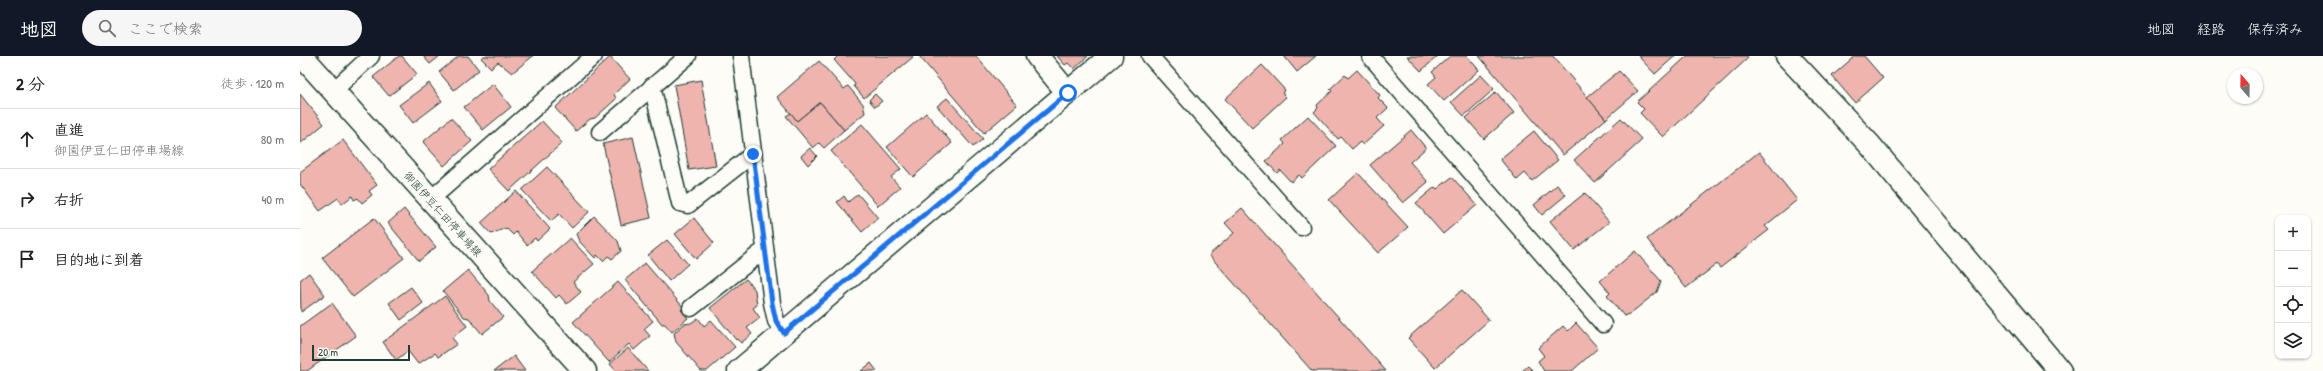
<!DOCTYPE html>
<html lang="ja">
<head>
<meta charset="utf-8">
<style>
  body { margin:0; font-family:"Patrick Hand","Klee One",sans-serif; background:#f6f6f6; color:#202124 }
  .controls { position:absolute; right:12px; bottom:12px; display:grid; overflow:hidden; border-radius:8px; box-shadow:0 1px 3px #0004 }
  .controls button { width:36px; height:36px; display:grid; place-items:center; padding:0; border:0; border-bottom:1px solid #e0e0e0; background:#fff; color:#202124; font:20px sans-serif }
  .compass { position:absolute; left:1927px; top:12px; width:36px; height:36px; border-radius:50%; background:#fff; box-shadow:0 1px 3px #0004; rotate:340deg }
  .scale { position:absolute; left:12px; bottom:10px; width:98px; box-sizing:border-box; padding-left:4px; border:2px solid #1f3d34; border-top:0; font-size:11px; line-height:14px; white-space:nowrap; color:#1f3d34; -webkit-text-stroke:3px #fdfcf7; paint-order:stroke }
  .stop { position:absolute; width:12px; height:12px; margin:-9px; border:3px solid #1a73e8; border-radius:50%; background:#fff }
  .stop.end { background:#1a73e8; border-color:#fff; box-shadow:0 1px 4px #0008 }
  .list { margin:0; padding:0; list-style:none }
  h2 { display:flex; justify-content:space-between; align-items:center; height:52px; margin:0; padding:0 16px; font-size:17px }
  h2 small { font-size:13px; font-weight:400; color:#757577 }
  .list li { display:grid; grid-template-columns:26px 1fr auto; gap:12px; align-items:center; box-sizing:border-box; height:60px; padding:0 16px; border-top:1px solid #e0e0e0 }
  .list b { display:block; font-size:15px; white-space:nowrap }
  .list p { margin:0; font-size:13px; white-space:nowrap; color:#757577 }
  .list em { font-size:13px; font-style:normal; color:#757577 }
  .icon { flex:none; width:22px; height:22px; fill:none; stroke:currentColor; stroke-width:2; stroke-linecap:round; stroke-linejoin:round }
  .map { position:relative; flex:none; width:2023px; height:315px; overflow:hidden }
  header { display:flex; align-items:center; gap:24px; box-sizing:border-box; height:56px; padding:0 20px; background:#111827; color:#fff }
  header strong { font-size:19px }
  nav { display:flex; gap:22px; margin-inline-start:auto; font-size:14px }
  .search { width:280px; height:36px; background:#f6f6f6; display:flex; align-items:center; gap:10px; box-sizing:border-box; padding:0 14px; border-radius:22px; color:#757577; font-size:15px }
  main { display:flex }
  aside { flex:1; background:#fff }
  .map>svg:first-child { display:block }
  .building { fill:#efb4ae; stroke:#1f3d34 }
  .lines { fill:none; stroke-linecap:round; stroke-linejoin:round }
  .service-casing { stroke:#1f3d34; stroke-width:19 }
  .minor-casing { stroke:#1f3d34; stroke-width:25 }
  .secondary-casing { stroke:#1f3d34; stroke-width:25 }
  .service { stroke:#fdfcf7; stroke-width:16 }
  .minor { stroke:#fdfcf7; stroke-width:22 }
  .secondary { stroke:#fdfcf7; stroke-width:22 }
  .route { stroke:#1a73e8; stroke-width:5 }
  .labels { text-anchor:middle; stroke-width:4; stroke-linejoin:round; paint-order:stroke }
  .street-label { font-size:11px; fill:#1f3d34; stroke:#fdfcf7 }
</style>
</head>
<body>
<header>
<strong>地図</strong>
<div class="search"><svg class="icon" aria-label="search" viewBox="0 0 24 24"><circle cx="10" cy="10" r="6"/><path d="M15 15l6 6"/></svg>ここで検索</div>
<nav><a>地図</a><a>経路</a><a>保存済み</a></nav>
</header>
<main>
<aside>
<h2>2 分<small>徒歩 · 120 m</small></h2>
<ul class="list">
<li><svg class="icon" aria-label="ahead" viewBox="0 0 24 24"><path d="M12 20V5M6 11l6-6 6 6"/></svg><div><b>直進</b><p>御園伊豆仁田停車場線</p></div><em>80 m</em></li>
<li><svg class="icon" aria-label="right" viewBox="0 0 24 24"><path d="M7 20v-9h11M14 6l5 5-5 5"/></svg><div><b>右折</b></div><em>40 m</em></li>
<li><svg class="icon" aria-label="arrive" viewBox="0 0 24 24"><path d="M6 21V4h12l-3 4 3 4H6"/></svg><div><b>目的地に到着</b></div></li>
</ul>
</aside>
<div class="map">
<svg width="2023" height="315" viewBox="0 0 2023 315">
  <rect width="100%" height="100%" fill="#fdfcf7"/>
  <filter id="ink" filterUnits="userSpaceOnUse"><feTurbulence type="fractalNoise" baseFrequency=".025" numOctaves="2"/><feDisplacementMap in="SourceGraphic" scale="8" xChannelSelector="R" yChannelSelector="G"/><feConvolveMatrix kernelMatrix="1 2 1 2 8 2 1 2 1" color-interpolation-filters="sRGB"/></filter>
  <g filter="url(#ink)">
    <g class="building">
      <path d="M99 0H102L117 18 89 40 73 21Z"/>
      <path d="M123 0H140L130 8Z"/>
      <path d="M159 0H168L179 14 154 34 139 16Z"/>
      <path d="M183 0H233L212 17 198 6 191 12 181 2Z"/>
      <path d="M538 0H612L613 1 564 42 554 30 555 28 534 4Z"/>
      <path d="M619 0H676L717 49 684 77Z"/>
      <path d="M757 0H788L774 13 768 7 765 9Z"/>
      <path d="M984 0H1016L997 16Z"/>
      <path d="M1107 0H1138L1121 15Z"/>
      <path d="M1150 0H1167L1179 14 1144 45 1128 28 1136 21 1132 16Z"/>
      <path d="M1179 0H1253L1306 63 1263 99Z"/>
      <path d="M1338 0H1375L1355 18Z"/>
      <path d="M1387 0H1447L1448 2 1363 81 1340 57 1344 53 1337 46Z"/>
      <path d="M1555 0H1564L1583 22 1555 47 1532 20Z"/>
      <path d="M310 1 330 23 314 38 316 43 295 62 290 63 276 75 255 52Z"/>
      <path d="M519 5 544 33 548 30 563 48 565 57 544 74 520 46 497 65 477 41Z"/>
      <path d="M962 9 985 34 982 37 986 41 952 72 925 43Z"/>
      <path d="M1057 14 1080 39 1078 42 1088 52 1077 62 1084 70 1063 89 1060 86 1052 93 1041 81 1038 83 1014 56 1018 52 1017 49 1032 35 1030 33 1045 19 1048 22Z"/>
      <path d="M1319 15 1338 35 1306 63 1287 41Z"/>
      <path d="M1181 19 1194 33 1164 60 1151 46Z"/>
      <path d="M401 24 416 110 389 114 374 29Z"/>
      <path d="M129 27 142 45 113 67 99 49Z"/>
      <path d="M193 28 211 51 183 74 164 51Z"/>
      <path d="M1196 36 1214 57 1184 83 1166 62Z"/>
      <path d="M0 38 24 68 0 88Z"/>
      <path d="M575 38 582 45 575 51 569 44Z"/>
      <path d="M647 42 683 83 673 91 637 50Z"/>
      <path d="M520 46 544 74 524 92 519 87 513 92 486 60 491 57 497 65Z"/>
      <path d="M626 57 652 87 613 121 587 91Z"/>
      <path d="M1008 60 1036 90 1002 122 999 119 991 126 980 114 977 117 966 105 985 88 982 84Z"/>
      <path d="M151 62 172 85 144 110 123 86Z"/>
      <path d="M1321 62 1342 84 1295 127 1274 104Z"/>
      <path d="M242 65 262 87 209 135 188 113Z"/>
      <path d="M562 68 601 113 591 121 600 131 578 150 531 95Z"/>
      <path d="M1111 74 1126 92 1110 106 1128 126 1103 147 1070 109Z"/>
      <path d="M1234 75 1258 104 1232 125 1225 117 1217 124 1200 103Z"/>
      <path d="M333 81 351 162 321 169 303 88Z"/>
      <path d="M43 84 77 129 69 135 72 139 62 147 58 142 54 144 52 140 42 148 38 142 20 155 0 128V116Z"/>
      <path d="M510 92 517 100 508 109 501 100Z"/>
      <path d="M1459 96 1497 144 1465 170 1469 174 1420 212 1417 208 1386 232 1347 183Z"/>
      <path d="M247 111 289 156 272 172 259 158 251 165 222 134Z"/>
      <path d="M1058 117 1108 171 1078 197 1029 144Z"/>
      <path d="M1152 121 1177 149 1143 178 1116 147 1135 131 1137 133Z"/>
      <path d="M1257 129 1266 139 1242 159 1234 149Z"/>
      <path d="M216 135 250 173 237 185 235 182 227 189 216 176 213 179 206 172 191 178 181 167Z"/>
      <path d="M1285 137 1309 166 1274 194 1250 165Z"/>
      <path d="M558 138 578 162 562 176 537 146 544 140 548 146Z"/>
      <path d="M942 152 1086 315H1012L909 199 934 177 925 167Z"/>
      <path d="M104 153 136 191 119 205 88 167Z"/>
      <path d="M294 160 318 185 321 195 312 203 308 200 303 205 297 199 295 202 279 185 276 178Z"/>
      <path d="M74 162 104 202 53 241 22 202Z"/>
      <path d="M394 162 414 187 396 203 375 178Z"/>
      <path d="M270 182 294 208 273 226 281 236 267 248 259 239 256 242 232 215Z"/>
      <path d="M367 184 388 208 369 225 348 199Z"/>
      <path d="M1335 195 1361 225 1357 236 1331 257 1324 260 1307 240 1310 237 1300 225Z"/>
      <path d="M345 207 384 252 381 254 388 262 372 276 365 268H362L325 224Z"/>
      <path d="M168 214 189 239 190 245 203 261 182 278 169 262 164 261 143 235Z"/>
      <path d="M9 217 25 239 1 256 0 224Z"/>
      <path d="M446 223 455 234 457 249 453 252 460 262 447 272 452 278 441 287 437 283 436 284 410 252Z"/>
      <path d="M318 226 353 265 344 273 350 280 334 294 329 288 309 306 273 266Z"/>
      <path d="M111 231 123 247 101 264 89 247Z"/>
      <path d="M1162 234 1189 264 1135 312 1108 282Z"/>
      <path d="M145 240 167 270 152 282 157 288 138 301 135 297 118 308 108 295 96 304 83 286Z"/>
      <path d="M32 247 56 280 7 315H0V270Z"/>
      <path d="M398 262 404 270 411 264 435 291 407 315H401L376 286 374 277 384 268 391 267Z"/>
      <path d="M1276 267 1298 292 1272 315H1244L1238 305 1244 300 1238 292 1263 270 1268 275Z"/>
      <path d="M328 292 348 315H316L310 308Z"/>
      <path d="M214 300 225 315H194Z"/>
      <path d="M571 307 577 315H561Z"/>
      <path d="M1228 310 1233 315H1222Z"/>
    </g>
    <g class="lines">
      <g class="service-casing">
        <g id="service">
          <path d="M441 0 472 247 476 265 484 277"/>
          <path d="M850 0 1001 171"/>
          <path d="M1070 0 1303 268"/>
          <path d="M352 30 380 147 388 149 453 98"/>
          <path d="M33 35 71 0"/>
          <path d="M300 76 388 0"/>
          <path d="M131 143 294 0"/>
          <path d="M391 252 459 198 465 195"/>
        </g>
      </g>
      <g class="minor-casing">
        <g id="minor">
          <path d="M737 0 768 37"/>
          <path d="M1487 0 1570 89 1760 315"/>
        </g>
      </g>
      <g class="secondary-casing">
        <g id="secondary">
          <path d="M2 0 285 315"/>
          <path d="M439 315 811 0"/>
        </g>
      </g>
      <use href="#service" class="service"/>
      <use href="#minor" class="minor"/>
      <use href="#secondary" class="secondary"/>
    </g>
  </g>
  <g class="lines" filter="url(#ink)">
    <path class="route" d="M453 98 472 247 476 265 484 277 768 37"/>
  </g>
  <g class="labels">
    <g class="street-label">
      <text transform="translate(143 158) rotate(48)" y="4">御園伊豆仁田停車場線</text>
    </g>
  </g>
</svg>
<div class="controls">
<button>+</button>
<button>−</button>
<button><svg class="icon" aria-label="locate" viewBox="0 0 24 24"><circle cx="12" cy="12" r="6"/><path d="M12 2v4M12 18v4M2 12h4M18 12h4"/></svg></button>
<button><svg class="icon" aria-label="layers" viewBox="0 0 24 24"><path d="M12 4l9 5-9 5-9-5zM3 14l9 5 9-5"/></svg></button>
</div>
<svg class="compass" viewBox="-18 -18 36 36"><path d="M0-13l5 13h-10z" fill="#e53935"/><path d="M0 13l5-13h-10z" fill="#757577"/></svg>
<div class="scale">20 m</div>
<div class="stop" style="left:768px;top:37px"></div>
<div class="stop end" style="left:453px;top:98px"></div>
</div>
</main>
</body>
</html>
